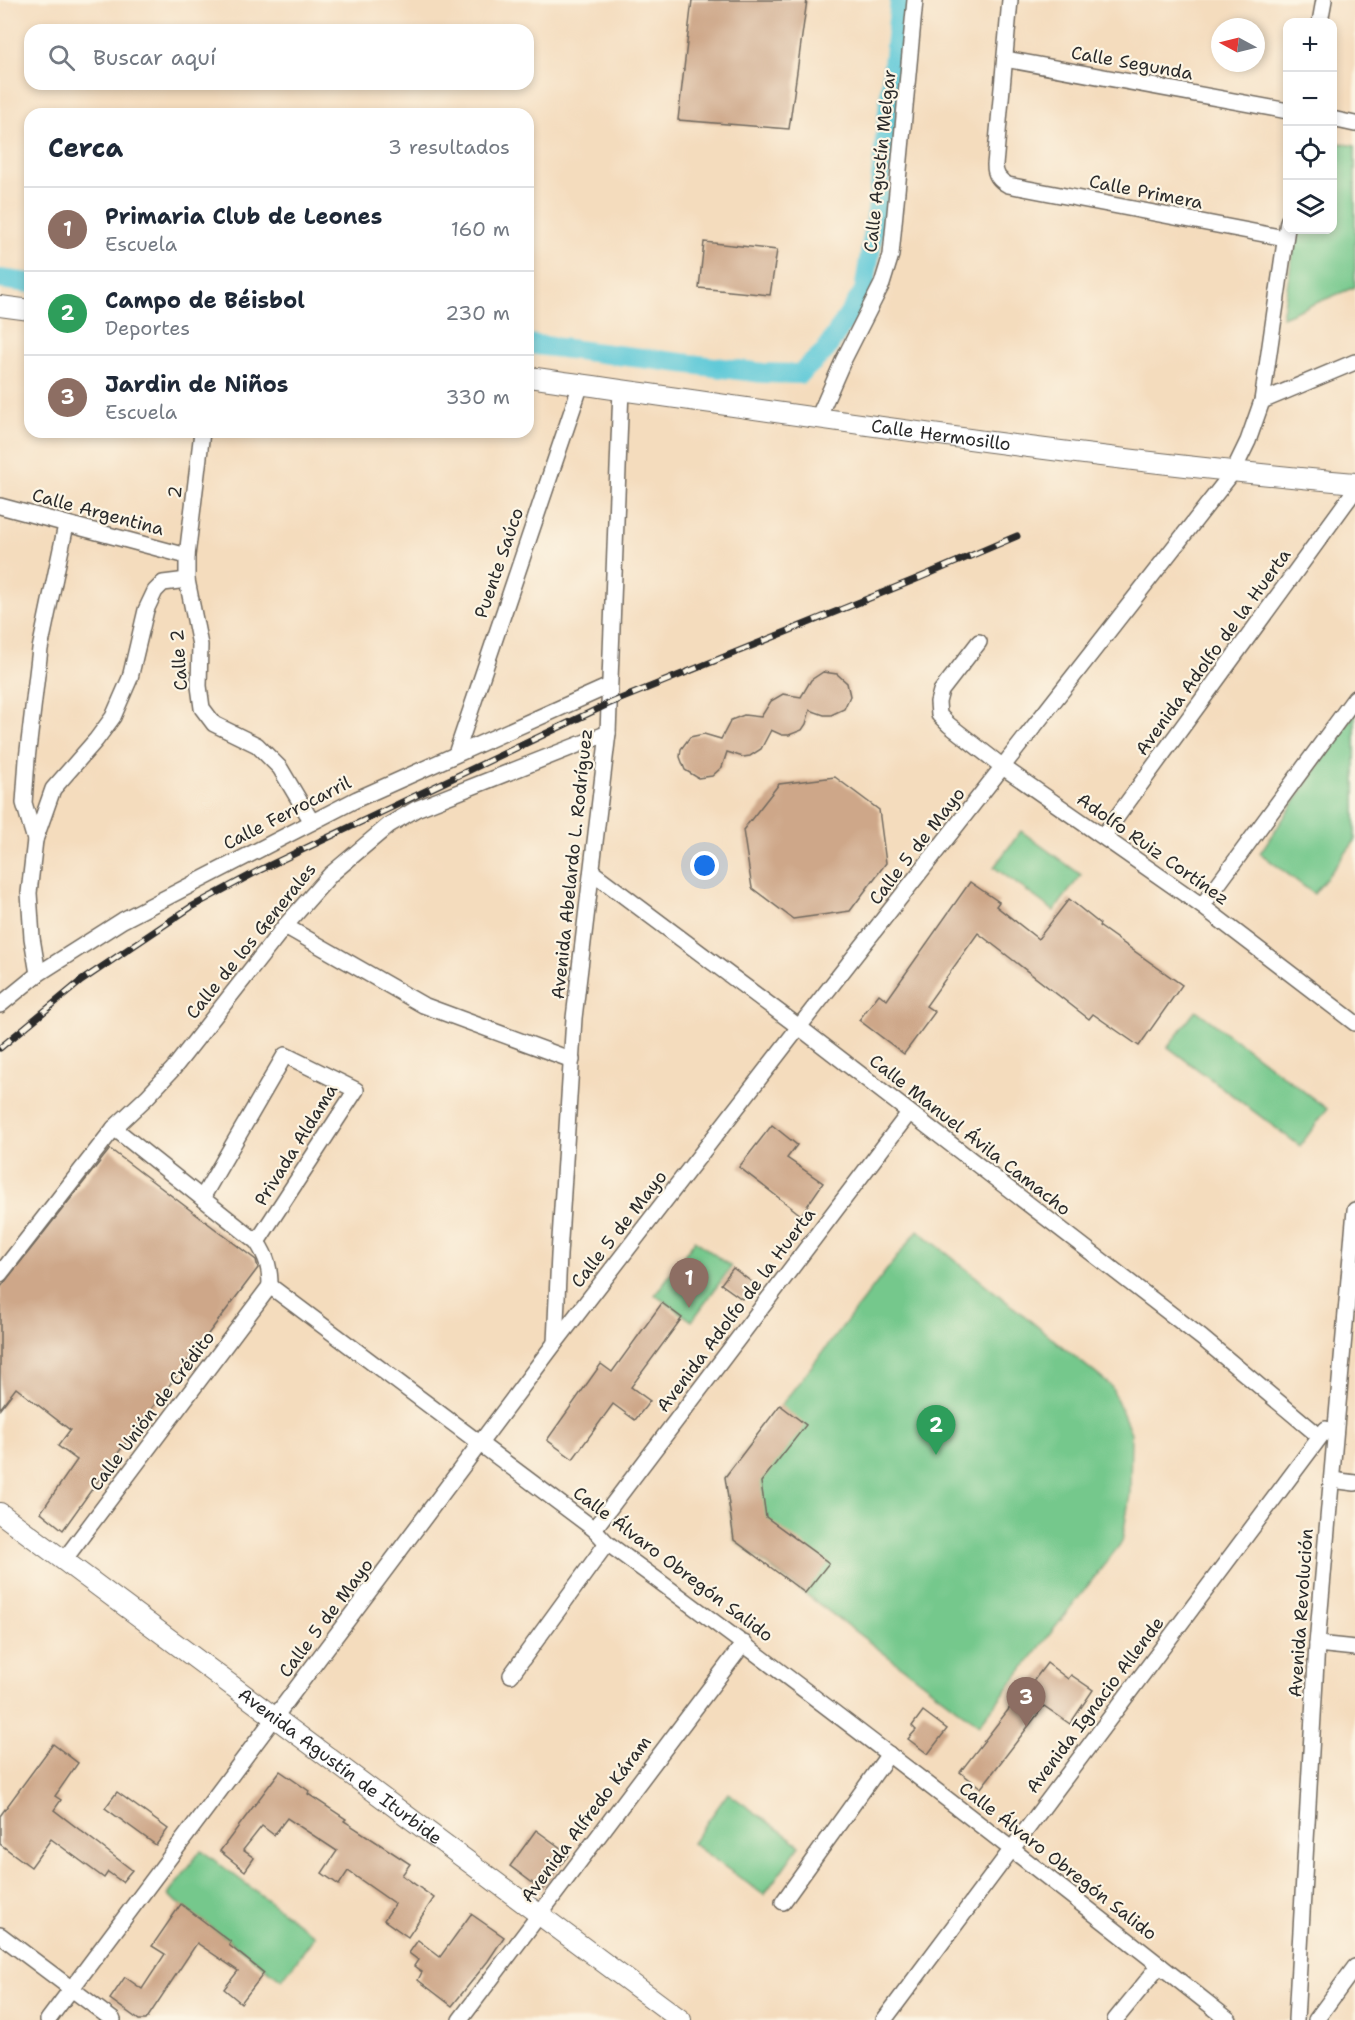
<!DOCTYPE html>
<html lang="es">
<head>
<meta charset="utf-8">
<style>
  body { margin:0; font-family:"Shantell Sans",sans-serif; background:#f2f2f3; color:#1f2937 }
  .controls { position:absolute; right:18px; top:18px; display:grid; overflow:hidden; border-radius:12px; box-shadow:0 3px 9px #0003 }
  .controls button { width:54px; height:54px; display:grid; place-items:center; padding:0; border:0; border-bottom:2px solid #e0e1e3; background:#fff; color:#1f2937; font:30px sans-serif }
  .compass { position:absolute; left:1211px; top:18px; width:54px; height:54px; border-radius:50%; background:#fff; box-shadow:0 3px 9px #0003; rotate:277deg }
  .you { position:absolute; left:705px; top:866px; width:21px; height:21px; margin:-15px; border:4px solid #fff; border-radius:50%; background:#1a73e8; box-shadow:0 0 0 9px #1a73e833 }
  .badge { display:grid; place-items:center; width:39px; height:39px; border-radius:50%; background:#d1495b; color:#fff; font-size:20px; font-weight:700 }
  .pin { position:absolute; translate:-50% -50px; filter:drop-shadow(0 2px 3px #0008) }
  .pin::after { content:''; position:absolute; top:32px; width:21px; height:18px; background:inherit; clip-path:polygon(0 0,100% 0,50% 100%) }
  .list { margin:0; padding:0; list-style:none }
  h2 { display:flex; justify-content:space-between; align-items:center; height:78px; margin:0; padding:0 24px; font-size:26px }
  h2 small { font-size:20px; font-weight:400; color:#747a83 }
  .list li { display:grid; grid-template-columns:39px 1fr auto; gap:18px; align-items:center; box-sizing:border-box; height:84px; padding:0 24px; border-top:2px solid #e0e1e3 }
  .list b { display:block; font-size:22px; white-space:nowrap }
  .list p { margin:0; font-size:20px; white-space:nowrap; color:#747a83 }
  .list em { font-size:20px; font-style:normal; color:#747a83 }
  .icon { flex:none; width:33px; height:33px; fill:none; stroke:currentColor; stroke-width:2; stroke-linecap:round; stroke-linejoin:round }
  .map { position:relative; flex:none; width:1355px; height:2020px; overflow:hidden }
  .search { position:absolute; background:#fff; box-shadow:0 3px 9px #0003; left:24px; top:24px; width:510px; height:66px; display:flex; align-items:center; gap:15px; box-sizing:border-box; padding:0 21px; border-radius:18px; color:#747a83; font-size:22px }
  .panel { position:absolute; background:#fff; box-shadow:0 3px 9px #0003; left:24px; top:108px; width:510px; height:330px; border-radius:18px }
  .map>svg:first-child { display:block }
  .green { fill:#74c88c; stroke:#507a5c; stroke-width:1.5 }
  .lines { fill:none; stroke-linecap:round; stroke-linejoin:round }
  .canal { stroke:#5ec9d8; stroke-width:20 }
  .building { fill:#cea789 }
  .minor-casing { stroke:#71695e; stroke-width:18 }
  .tertiary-casing { stroke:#71695e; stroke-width:22 }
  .minor { stroke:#fff; stroke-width:15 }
  .tertiary { stroke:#fff; stroke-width:20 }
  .rail-casing { stroke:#2b2b2b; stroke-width:7 }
  .rail { stroke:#fcf5e5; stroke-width:4.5; stroke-dasharray:14; stroke-linecap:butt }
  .labels { text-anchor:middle; stroke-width:4.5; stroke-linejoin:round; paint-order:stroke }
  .street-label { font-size:18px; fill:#2b2b2b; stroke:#fcf5e5 }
</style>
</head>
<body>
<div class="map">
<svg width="1355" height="2020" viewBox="0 0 1355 2020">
  <rect width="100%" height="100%" fill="#fcf5e5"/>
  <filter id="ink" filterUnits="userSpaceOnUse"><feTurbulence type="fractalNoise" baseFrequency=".0167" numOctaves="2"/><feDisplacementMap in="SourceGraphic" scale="12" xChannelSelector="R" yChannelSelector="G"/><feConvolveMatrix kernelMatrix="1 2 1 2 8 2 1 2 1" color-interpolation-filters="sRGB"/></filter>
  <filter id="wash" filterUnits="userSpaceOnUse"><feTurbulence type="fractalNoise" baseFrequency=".008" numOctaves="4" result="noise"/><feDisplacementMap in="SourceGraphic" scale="24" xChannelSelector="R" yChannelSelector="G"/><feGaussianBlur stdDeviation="1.35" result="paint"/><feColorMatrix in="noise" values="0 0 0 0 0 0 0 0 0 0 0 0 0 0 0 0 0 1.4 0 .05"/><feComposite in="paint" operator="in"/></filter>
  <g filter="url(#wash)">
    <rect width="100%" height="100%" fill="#f4dcbd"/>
    <g class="green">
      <path d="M1333 142 1355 146V287L1282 317 1297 230H1332Z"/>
      <path d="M1355 712V841L1314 894 1260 853Z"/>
      <path d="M1021 831 1081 875 1054 911 994 867Z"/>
      <path d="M1196 1010 1327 1109 1300 1146 1168 1047Z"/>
      <path d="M918 1230 1111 1386 1131 1433 1130 1494 1122 1542 979 1725 734 1540 725 1477Z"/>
      <path d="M695 1240 731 1267 692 1321 655 1295Z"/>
      <path d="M728 1793 800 1845 764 1895 692 1843Z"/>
      <path d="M201 1850 315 1936 282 1980 168 1895Z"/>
    </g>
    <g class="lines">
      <g class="canal">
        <path d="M0 279 30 283"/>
        <path d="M528 344 763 373 800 374 825 351 864 291 878 204 900 0"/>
      </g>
    </g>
    <g id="blocks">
      <g class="building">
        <path d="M692 0H807L789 129 678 120Z"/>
        <path d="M704 242 777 250 770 295 699 288Z"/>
        <path d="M823 672 837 674 847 683 850 696 844 709 831 715H824L810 710 806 724 802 730 789 735H782L771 730 761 749 750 756 743 757 727 752 722 767 712 776 698 778 685 770 680 757 681 749 690 737 704 734 721 739 731 720 744 715 761 717 771 701 783 694 801 697 811 680Z"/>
        <path d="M835 777 879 810 886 863 850 911 793 919 752 888 743 830 779 784Z"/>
        <path d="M970 882 999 902 996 906 1038 939 1069 899 1100 924 1099 926 1182 985 1139 1046 1093 1014 1089 1019 978 933 926 1006 935 1012 904 1054 859 1020 879 994 887 1000Z"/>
        <path d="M772 1125 797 1145 787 1158 823 1183 801 1215 739 1167Z"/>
        <path d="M110 1149 256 1260 258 1268 112 1461 63 1530 41 1512 77 1460 58 1446 70 1430 16 1388 0 1409V1288Z"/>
        <path d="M733 1268 753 1283 742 1299 721 1284Z"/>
        <path d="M662 1303 682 1318 631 1387 650 1401 635 1420 613 1404 573 1459 547 1440 601 1364 612 1372Z"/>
        <path d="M780 1405 806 1425 761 1482 766 1517 829 1563 805 1593 734 1540 725 1477Z"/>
        <path d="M1047 1663 1068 1679 1071 1675 1093 1690 1070 1724 1044 1706 981 1788 960 1772 1029 1683 1031 1684Z"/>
        <path d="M923 1711 947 1729 928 1754 908 1739 916 1730 912 1726Z"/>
        <path d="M53 1744 78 1763 55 1796 61 1800 54 1810 132 1870 122 1882 108 1872 104 1878 51 1839 31 1867 0 1844V1816Z"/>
        <path d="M280 1771 309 1791 308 1794 346 1819 344 1821 410 1864 402 1875 434 1898 408 1937 384 1920 395 1904 348 1871 339 1885 322 1873 337 1851 287 1818 274 1835 262 1826 243 1850 254 1858 245 1871 220 1851Z"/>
        <path d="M117 1792 168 1829 156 1845 105 1808Z"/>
        <path d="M536 1830 569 1854 542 1890 510 1866Z"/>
        <path d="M181 1904 231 1942 229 1945 264 1973 241 2003 224 1989 238 1971 197 1943 146 2020H139L110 1999 125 1977 142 1989 165 1954 152 1946Z"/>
        <path d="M471 1914 504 1937 488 1961 452 2006 418 1980 422 1972 414 1966 418 1960 409 1953 418 1940 440 1957Z"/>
      </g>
    </g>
  </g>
  <g filter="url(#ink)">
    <use href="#blocks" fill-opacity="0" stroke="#71695e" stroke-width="1.5"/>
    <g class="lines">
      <g class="minor-casing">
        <g id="minor">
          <path d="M1010 0 995 165C995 175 999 180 1008 185L1285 238"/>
          <path d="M1320 22 1324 0"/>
          <path d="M1005 59 1288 111"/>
          <path d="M1332 119 1355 124"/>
          <path d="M1262 401 1355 362"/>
          <path d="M818 418 843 361 882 284 891 255 915 0"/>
          <path d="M202 432 187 556V580L200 645 199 686 202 708 214 724 257 745 280 768 312 822"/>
          <path d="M0 506 187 556"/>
          <path d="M979 642 941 691 938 702 939 715 949 725 1003 767 1202 906 1355 1023"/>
          <path d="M456 754 581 384"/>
          <path d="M1103 836 1355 490"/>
          <path d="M35 840 53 789 96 740 113 717 130 678 146 610 155 591 163 583 187 580"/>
          <path d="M592 872 799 1027 1202 1338 1319 1436"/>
          <path d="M1202 906 1355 698"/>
          <path d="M285 926 423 1005 572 1060"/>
          <path d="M38 974 32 938 29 893 35 840 24 803 27 759 40 649 66 525"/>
          <path d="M0 1005 38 974 123 920 357 799 609 686"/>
          <path d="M114 1128 257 1242C267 1257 270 1268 270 1286"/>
          <path d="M202 1198 285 1055 356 1090 257 1242"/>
          <path d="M0 1274 114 1128 147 1097 173 1069 285 926 331 874 389 825 416 809 608 733"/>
          <path d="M270 1286 594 1529 607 1543C818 1697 1024 1858 1229 2020"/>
          <path d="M555 1343 559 1255 574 1018 608 733 621 389"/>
          <path d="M1332 1480 1355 1483"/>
          <path d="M594 1529 909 1113"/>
          <path d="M64 1560 270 1286"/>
          <path d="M1317 1644 1355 1648"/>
          <path d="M511 1675 607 1543"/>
          <path d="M783 1902 889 1754"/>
          <path d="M0 1935 113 2020"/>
          <path d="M48 2020 555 1343 799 1027 1233 472 1248 441 1262 401 1288 221"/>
          <path d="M460 2020 744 1643"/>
          <path d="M884 2020 1326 1429"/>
          <path d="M1115 2020 1160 1965"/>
          <path d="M1296 2020 1317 1644 1355 1210"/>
          <path d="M1316 2020 1355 1967"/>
        </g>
      </g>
      <g class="tertiary-casing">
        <g id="tertiary">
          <path d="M0 306 30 310"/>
          <path id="s1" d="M528 377C803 415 1078 459 1355 483"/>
          <path id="s2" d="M0 1513 681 2020"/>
        </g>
      </g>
      <use href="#minor" class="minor"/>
      <use href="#tertiary" class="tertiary"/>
      <g class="rail-casing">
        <path id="rail" d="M0 1048 81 981 191 907 260 870 608 704 914 580 1017 536"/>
      </g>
      <use href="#rail" class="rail"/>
    </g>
  </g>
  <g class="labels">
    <g class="street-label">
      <text transform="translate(1132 63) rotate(10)" y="6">Calle Segunda</text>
      <text transform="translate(880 161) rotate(-84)" y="6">Calle Agustín Melgar</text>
      <text transform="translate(1146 192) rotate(11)" y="6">Calle Primera</text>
      <text dy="6" stroke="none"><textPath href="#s1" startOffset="417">Calle Hermosillo</textPath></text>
      <text transform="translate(175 492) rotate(-83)" y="6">2</text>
      <text transform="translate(98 512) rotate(15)" y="6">Calle Argentina</text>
      <text transform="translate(499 563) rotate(-71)" y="6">Puente Saúco</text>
      <text transform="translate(1213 652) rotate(-54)" y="6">Avenida Adolfo de la Huerta</text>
      <text transform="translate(179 660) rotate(-94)" y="6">Calle 2</text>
      <text transform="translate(287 813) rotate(-27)" y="6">Calle Ferrocarril</text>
      <text transform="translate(917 846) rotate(-52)" y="6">Calle 5 de Mayo</text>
      <text transform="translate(1153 849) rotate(35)" y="6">Adolfo Ruiz Cortínez</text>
      <text transform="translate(572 864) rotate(-84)" y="6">Avenida Abelardo L. Rodríguez</text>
      <text transform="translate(251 941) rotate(-51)" y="6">Calle de los Generales</text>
      <text transform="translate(970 1135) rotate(38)" y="6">Calle Manuel Ávila Camacho</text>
      <text transform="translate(296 1145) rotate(-58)" y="6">Privada Aldama</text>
      <text transform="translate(619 1229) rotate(-52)" y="6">Calle 5 de Mayo</text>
      <text transform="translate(736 1310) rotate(-53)" y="6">Avenida Adolfo de la Huerta</text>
      <text transform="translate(152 1411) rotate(-53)" y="6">Calle Unión de Crédito</text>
      <text transform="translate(673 1564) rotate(37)" y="6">Calle Álvaro Obregón Salido</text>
      <text transform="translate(1301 1613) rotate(-86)" y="6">Avenida Revolución</text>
      <text transform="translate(326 1618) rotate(-53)" y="6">Calle 5 de Mayo</text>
      <text transform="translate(1095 1705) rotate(-53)" y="6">Avenida Ignacio Allende</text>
      <text dy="6" stroke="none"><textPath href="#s2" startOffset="424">Avenida Agustín de Iturbide</textPath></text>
      <text transform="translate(586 1819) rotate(-53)" y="6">Avenida Alfredo Káram</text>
      <text transform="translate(1058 1861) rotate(38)" y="6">Calle Álvaro Obregón Salido</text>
    </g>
  </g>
</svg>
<div class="controls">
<button>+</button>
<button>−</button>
<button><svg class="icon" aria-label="locate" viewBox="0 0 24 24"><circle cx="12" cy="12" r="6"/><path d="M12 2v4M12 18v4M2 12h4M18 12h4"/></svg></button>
<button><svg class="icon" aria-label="layers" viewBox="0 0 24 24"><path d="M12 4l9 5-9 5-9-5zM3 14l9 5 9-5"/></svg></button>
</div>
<svg class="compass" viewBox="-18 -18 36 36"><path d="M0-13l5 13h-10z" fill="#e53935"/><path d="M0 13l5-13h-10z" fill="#747a83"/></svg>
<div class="you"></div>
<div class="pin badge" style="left:689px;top:1308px;background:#8d6e63">1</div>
<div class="pin badge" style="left:936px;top:1455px;background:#2e9e5b">2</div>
<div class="pin badge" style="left:1026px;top:1727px;background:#8d6e63">3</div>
<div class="search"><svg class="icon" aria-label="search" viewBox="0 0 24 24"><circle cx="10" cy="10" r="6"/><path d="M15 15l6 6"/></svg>Buscar aquí</div>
<section class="panel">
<h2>Cerca<small>3 resultados</small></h2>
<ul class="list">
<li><span class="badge" style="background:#8d6e63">1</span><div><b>Primaria Club de Leones</b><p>Escuela</p></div><em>160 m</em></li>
<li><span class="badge" style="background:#2e9e5b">2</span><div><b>Campo de Béisbol</b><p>Deportes</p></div><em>230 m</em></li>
<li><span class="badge" style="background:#8d6e63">3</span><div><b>Jardin de Niños</b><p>Escuela</p></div><em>330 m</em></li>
</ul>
</section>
</div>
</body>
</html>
